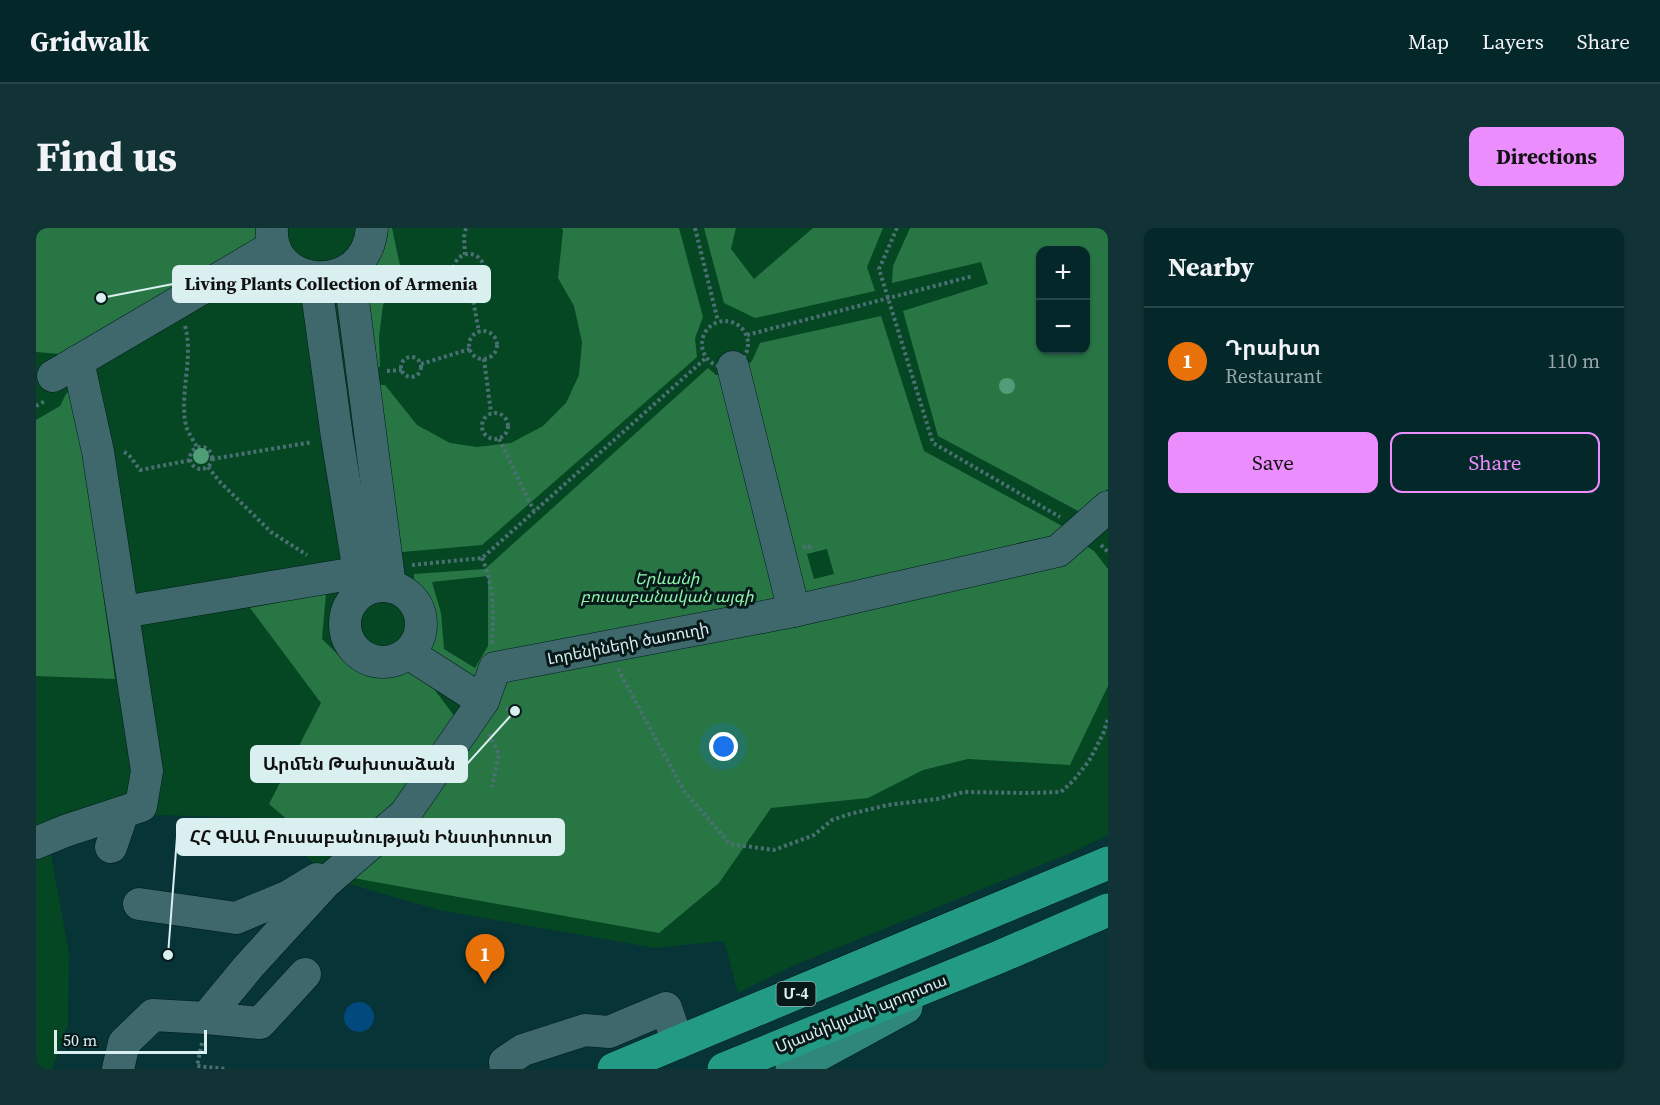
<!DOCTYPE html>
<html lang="en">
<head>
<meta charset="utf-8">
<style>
  body { margin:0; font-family:"Source Serif 4","Noto Sans Armenian",serif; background:#123335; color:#f1f3f6 }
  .controls { position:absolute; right:18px; top:18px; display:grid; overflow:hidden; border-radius:12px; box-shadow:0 2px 4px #0004 }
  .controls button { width:54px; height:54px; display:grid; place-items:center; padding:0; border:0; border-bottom:2px solid #254446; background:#042729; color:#f1f3f6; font:30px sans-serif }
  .scale { position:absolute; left:18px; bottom:15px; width:153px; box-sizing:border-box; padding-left:6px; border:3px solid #d9eff0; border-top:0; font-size:16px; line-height:21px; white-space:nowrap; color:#d9eff0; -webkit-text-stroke:4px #08191a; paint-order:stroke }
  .you { position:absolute; left:688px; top:519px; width:21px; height:21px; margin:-15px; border:4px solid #fff; border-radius:50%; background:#1a73e8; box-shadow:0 0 0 9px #1a73e833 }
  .badge { display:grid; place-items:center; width:39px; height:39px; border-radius:50%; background:#eb8dfc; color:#fff; font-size:20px; font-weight:700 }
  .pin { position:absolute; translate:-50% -50px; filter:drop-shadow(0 2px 3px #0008) }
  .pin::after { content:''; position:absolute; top:32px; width:21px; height:18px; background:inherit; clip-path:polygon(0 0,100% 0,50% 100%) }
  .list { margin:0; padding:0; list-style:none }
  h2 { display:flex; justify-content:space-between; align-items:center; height:78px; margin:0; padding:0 24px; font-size:26px }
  h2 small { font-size:20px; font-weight:400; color:#97a5a8 }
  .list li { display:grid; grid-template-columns:39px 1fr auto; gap:18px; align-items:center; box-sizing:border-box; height:108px; padding:0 24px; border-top:2px solid #254446 }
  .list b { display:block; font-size:22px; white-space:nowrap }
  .list p { margin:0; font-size:20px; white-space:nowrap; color:#97a5a8 }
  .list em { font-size:20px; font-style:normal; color:#97a5a8 }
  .actions { display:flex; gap:12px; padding:18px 24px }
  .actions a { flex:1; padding:14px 0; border:2px solid #eb8dfc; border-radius:12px; text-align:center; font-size:21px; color:#eb8dfc }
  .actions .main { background:#eb8dfc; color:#111 }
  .map { position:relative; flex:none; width:1072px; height:841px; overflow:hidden; border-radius:12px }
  header { display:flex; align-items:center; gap:36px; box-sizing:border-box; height:84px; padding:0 30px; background:#042729; border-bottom:2px solid #254446 }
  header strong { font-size:28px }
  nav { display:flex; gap:33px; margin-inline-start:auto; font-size:21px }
  .intro { display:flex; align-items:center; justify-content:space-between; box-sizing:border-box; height:144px; padding:0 36px }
  h1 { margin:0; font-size:42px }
  .button { padding:15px 27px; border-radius:12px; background:#eb8dfc; color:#111; font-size:21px; font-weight:700 }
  main { display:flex; gap:36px; padding:0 36px }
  aside { flex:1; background:#042729; border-radius:12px; box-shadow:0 2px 4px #0004 }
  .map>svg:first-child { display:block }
  .green { fill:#044722; fill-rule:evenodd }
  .forest { fill:#297645; fill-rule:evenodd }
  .water { fill:#024a7e }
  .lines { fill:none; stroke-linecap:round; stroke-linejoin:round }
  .minor-casing { stroke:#001b1d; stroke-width:33 }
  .major-casing { stroke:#001b1d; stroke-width:34 }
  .highway-casing { stroke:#001b1d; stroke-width:34 }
  .path { stroke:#4a7073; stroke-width:4; stroke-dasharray:3 3; stroke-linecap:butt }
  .minor { stroke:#3e686b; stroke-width:32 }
  .major { stroke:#2e877a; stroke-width:33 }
  .highway { stroke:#239b84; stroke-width:33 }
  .tree { fill:#509d77 }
  .labels { text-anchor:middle; stroke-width:6; stroke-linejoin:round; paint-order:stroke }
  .shield { fill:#08191a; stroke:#9aafb0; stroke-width:1.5 }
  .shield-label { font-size:15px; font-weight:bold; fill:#d9eff0 }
  .park-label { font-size:16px; font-style:italic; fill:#8df3ab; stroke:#08191a }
  .street-label { font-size:16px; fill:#d9eff0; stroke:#08191a }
  .leader { fill:none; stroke:#d9eff0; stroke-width:2 }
  .callout-dot { fill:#d9eff0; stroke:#08191a; stroke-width:2 }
  .callout { fill:#d9eff0; stroke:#d9eff0; stroke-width:2 }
  .callout-label { font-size:18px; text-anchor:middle; font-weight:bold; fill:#111 }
</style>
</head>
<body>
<header>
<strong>Gridwalk</strong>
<nav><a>Map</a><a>Layers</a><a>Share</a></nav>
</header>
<div class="intro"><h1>Find us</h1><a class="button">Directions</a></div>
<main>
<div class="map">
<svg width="1072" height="841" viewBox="0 0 1072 841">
  <rect width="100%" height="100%" fill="#063437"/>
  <path class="green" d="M0 0H1072V607L1035 625 754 739 702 765 688 713 619 720 403 682 299 652 224 590 118 587 14 621 33 725 32 797 16 841H0ZM1005 22H1050V122H1005Z"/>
  <g class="forest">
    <path d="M0 0H224L222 15 35 127 0 124Z"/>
    <path d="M344 0H356L366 47 347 77 343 109 344 139 332 140 320 47Z"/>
    <path d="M526 0H643L667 89 659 110 661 129 446 317 355 325 335 157H349L381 197 414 215 441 219 475 215 507 198 530 175 543 147 546 114 538 78 522 50 527 3Z"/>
    <path d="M668 0H700L695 21 718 51 777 0H847L831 39 839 63 719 90 688 75Z"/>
    <path d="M874 0H1072V261L1046 285 902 208 867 83 952 56 945 34 856 55 857 38ZM1005 22H1050V122H1005Z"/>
    <path d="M845 88 888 223 1028 299 1018 313 766 373 705 142 716 133 724 115ZM791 321 798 346 778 351 771 326Z"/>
    <path d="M672 140 680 147H692L744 373 444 457 390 424C393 407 397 393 391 376 385 362 378 363 378 346L449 341ZM452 348V418L439 440 408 421 405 385 396 354Z"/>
    <path d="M38 159 79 451 0 448V192L24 178 30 166Z"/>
    <path d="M1047 316 1058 323 1072 341V458L1034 537 932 531 887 542 832 570 735 580 683 655 623 705 306 648 472 449Z"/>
    <path d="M290 365 286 411 317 441 377 444 392 453 419 489 356 576 300 633 233 576 285 475 214 380Z"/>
  </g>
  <circle class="water" cx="323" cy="789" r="15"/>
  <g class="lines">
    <g class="minor-casing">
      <g id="minor">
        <path d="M236 0C232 61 330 70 336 0"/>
        <path d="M313 42 354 358"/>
        <path d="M279 50 301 209 326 363"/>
        <path d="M697 139 758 383"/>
        <path d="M17 148 238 18"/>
        <circle cx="347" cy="396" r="38"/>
        <path d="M87 384 344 341"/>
        <path d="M447 473 459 440 758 383 1022 323 1072 279"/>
        <path d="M0 615 29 603 105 578 111 543 62 224 42 133"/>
        <path d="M75 619 87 584"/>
        <path d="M103 676 200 690 253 668 281 651"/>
        <path d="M170 790 224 795 269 746"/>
        <path d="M82 841 88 815 117 787 170 790 213 738 289 655 369 586 447 473 372 425"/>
        <path d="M470 841 469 834 487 822 549 802 573 804 630 780 642 815"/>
      </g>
    </g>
    <g class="major-casing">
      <path id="major" d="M756 841 870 779"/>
    </g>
    <g class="highway-casing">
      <g id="highway">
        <path d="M578 841 1072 635"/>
        <path d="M688 841 963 729 1072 682"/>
      </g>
    </g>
    <g class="path">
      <path d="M659 0 682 93"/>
      <path d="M861 0 843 41 897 215 1024 289"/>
      <circle cx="433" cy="41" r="15"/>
      <path d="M429 27 428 9 430 0"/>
      <path d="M434 56 443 104"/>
      <circle cx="689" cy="116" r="23"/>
      <path d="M149 98C158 130 143 165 150 198 152 205 158 213 161 219"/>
      <circle cx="447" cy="117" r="14"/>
      <path d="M711 107 937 48"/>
      <circle cx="375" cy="139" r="10"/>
      <path d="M448 131 455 185"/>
      <path d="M385 136 434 121"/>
      <path d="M351 143 366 142"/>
      <path d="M0 178 9 173"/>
      <circle cx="459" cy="198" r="13"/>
      <path d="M463 211 498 283"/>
      <circle cx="165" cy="230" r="11"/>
      <path d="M88 224 93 227 104 242 155 232"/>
      <path d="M176 231 276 214"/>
      <path d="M172 239 184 254 235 304 271 327"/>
      <path d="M1065 317 1072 324"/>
      <path d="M767 319 773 318 775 324"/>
      <path d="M446 330C458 358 458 385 456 416"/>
      <path d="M376 337 446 330 670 130"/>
      <path d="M582 441 648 563 694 616 738 622 778 607 796 592 814 586 852 577 901 571 928 564 991 565 1025 564 1037 553 1053 533 1067 506 1072 491"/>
      <path d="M470 481 479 483"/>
      <path d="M453 506 463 526 456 559"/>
      <path d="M166 815 161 838 191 841"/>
    </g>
    <use href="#minor" class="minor"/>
    <use href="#major" class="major"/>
    <use href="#highway" class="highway"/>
  </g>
  <g class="tree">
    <circle cx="971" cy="158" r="8"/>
    <circle cx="165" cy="228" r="8"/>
  </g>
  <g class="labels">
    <rect class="shield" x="740.5" y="754" width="39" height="24" rx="4.5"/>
    <g class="shield-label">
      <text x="760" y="771">Մ-4</text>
    </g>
    <g class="park-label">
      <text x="631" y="356">Երևանի<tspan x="631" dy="18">բուսաբանական այգի</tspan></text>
    </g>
    <g class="street-label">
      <text transform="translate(592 415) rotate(-11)" y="6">Լորենիների ծառուղի</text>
      <text transform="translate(825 785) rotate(-22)" y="6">Մյասնիկյանի պողոտա</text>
    </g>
  </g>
  <path class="leader" d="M65 70L137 56M479 483L431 536M132 727L141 609"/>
  <g class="callout-dot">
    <circle cx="65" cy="70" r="6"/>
    <circle cx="479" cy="483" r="6"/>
    <circle cx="132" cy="727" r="6"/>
  </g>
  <g class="callout">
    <rect x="137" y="38" width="317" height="36" rx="6"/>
    <rect x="215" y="518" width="216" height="36" rx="6"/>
    <rect x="141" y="591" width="387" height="36" rx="6"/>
  </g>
  <g class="callout-label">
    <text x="295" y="62">Living Plants Collection of Armenia</text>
    <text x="323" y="542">Արմեն Թախտաձան</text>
    <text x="335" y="615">ՀՀ ԳԱԱ Բուսաբանության Ինստիտուտ</text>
  </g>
</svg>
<div class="controls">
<button>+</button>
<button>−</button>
</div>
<div class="scale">50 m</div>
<div class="you"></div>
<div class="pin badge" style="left:449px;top:756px;background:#e8710a">1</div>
</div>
<aside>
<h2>Nearby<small></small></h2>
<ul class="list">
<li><span class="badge" style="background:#e8710a">1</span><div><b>Դրախտ</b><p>Restaurant</p></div><em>110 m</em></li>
</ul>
<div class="actions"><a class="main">Save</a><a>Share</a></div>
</aside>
</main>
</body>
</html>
